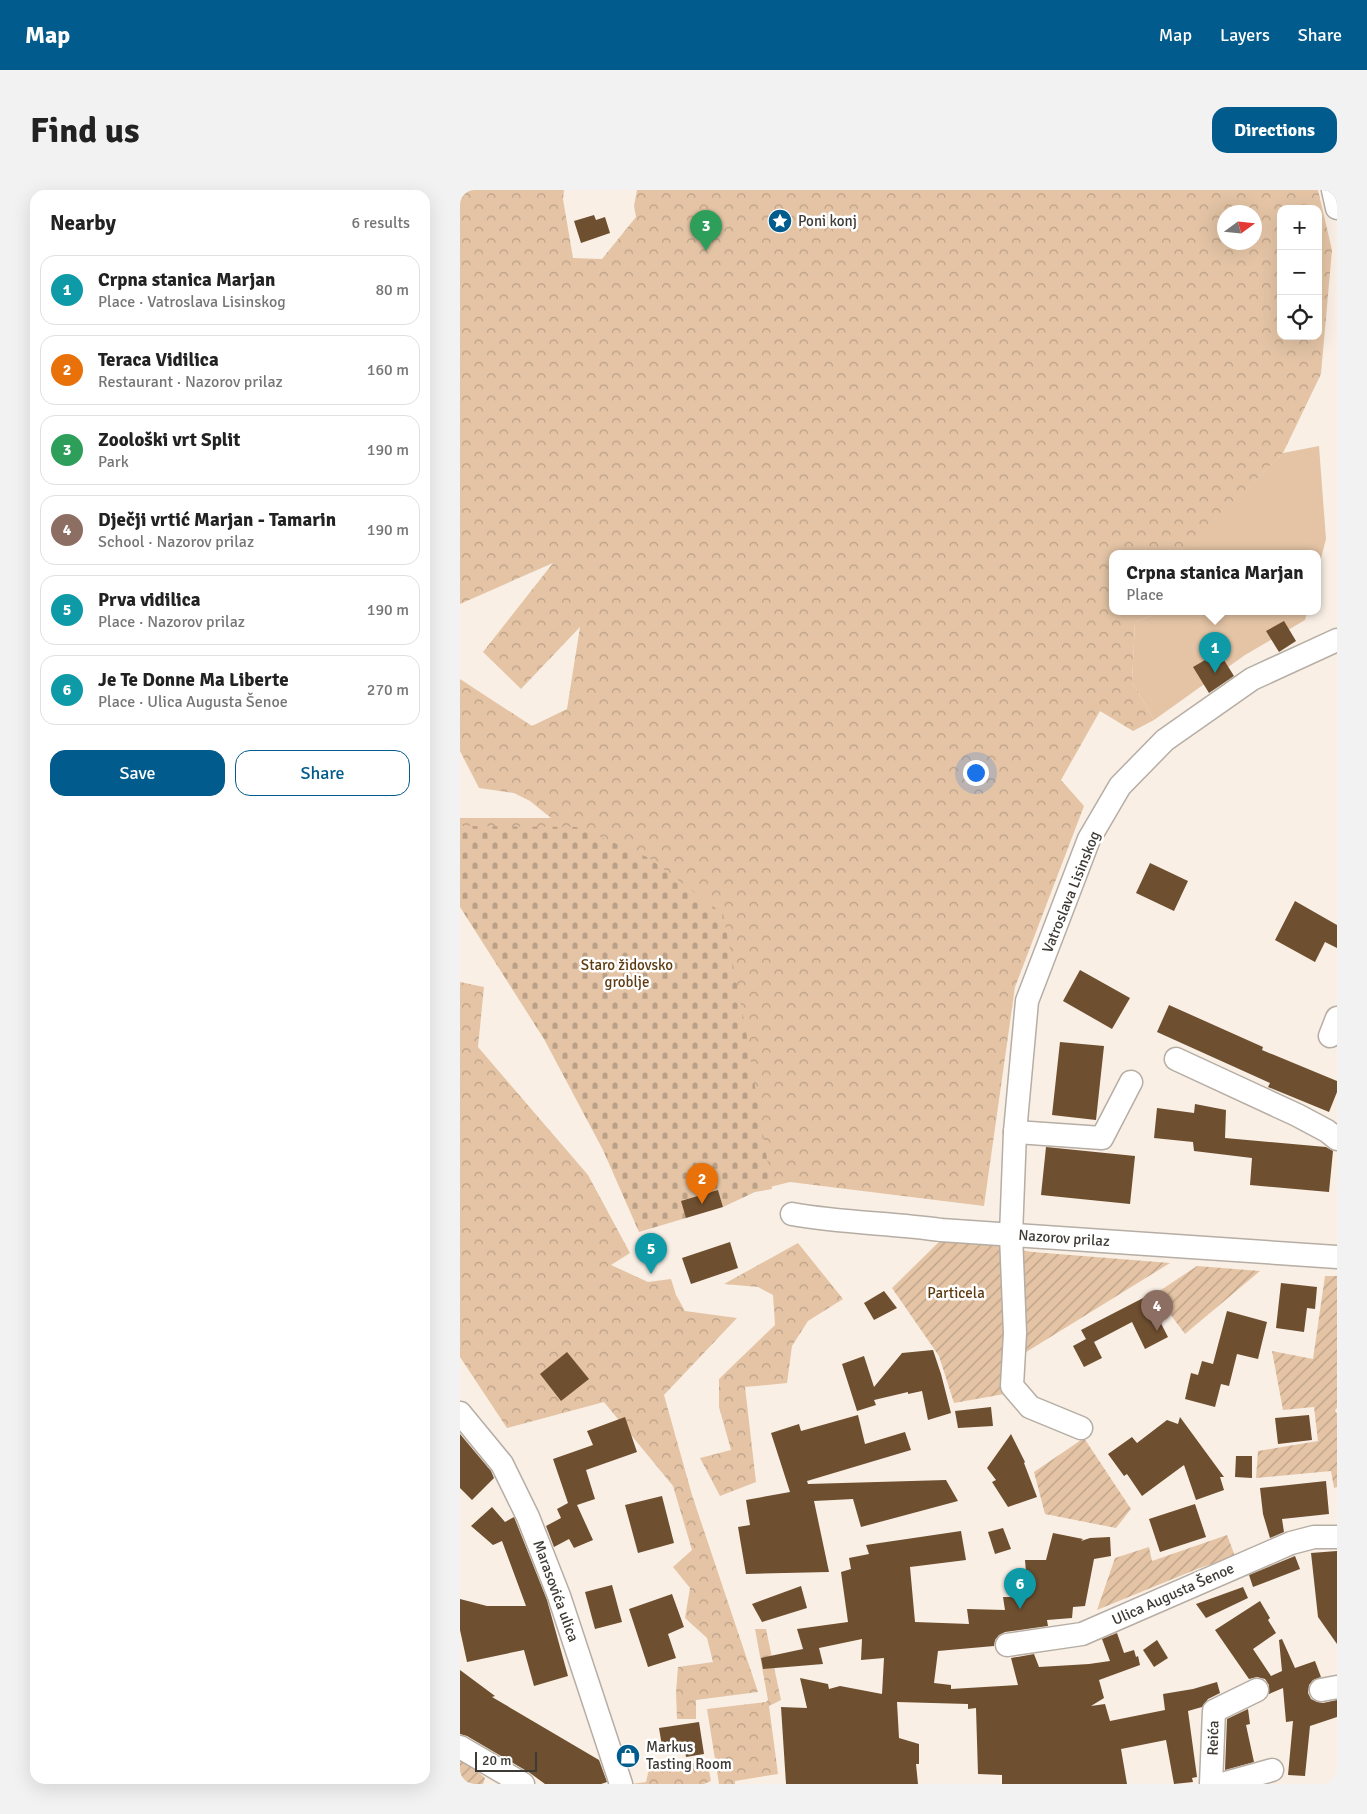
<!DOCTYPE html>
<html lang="en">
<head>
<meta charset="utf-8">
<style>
  body { margin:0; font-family:Signika,sans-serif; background:#f2f2f2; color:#222 }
  .controls { position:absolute; right:15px; top:15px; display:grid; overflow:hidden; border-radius:10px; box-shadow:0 5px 20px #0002 }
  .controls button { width:45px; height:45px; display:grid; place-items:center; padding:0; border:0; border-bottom:1px solid #e0e0e0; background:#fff; color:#222; font:25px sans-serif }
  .compass { position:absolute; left:757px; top:15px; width:45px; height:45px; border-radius:50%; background:#fff; box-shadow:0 5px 20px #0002; rotate:75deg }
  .scale { position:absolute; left:15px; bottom:12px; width:62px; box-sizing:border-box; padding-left:5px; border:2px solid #3e3a36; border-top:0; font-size:14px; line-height:18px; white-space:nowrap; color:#3e3a36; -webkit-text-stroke:4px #fff; paint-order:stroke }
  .you { position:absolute; left:515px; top:582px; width:18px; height:18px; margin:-12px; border:4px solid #fff; border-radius:50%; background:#1a73e8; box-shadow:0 0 0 8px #1a73e833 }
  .badge { display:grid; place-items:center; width:32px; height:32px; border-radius:50%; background:#015b8c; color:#fff; font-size:16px; font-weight:700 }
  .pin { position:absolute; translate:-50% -41px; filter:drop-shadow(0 1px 2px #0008) }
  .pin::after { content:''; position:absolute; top:26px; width:18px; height:15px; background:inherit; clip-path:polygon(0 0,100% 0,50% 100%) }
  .popup { position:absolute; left:649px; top:360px; width:212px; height:65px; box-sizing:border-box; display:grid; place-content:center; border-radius:10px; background:#fff; filter:drop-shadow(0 1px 4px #0005); font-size:16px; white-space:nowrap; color:#767676 }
  .popup b { font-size:19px; color:#222 }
  .popup::after { content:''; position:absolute; left:50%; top:100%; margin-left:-10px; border:10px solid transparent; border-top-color:#fff }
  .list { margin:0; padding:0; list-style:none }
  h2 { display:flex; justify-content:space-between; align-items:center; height:65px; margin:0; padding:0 20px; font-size:21px }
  h2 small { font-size:16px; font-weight:400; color:#767676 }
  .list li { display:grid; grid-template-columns:32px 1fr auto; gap:15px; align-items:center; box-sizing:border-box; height:70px; margin:0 10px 10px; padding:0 10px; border:1px solid #e0e0e0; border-radius:15px }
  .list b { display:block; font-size:19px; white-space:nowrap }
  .list p { margin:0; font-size:16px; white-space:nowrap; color:#767676 }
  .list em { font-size:16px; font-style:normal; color:#767676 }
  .actions { display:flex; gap:10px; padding:15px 20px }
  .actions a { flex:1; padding:11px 0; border:1px solid #015b8c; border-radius:15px; text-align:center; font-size:18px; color:#015b8c }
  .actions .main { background:#015b8c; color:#fff }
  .icon { flex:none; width:28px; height:28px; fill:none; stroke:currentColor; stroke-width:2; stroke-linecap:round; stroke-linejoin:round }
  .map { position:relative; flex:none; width:877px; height:1594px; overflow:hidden; border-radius:15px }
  header { display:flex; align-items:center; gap:30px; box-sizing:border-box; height:70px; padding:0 25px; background:#015b8c; color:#fff }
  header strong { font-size:24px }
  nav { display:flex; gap:28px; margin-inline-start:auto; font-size:18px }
  .intro { display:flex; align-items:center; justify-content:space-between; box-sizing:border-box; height:120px; padding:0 30px }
  h1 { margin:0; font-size:35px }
  .button { padding:12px 22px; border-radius:15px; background:#015b8c; color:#fff; font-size:18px; font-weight:700 }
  main { display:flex; gap:30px; padding:0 30px }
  aside { flex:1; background:#fff; border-radius:15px; box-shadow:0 5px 20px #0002 }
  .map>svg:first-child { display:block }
  .grass { fill:#e4c4a5 }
  .forest { fill:url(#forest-crowns); fill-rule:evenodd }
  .cemetery { fill:url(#cemetery-stones) }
  .garden { fill:url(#garden-furrows) }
  .building { fill:#6e4f2f }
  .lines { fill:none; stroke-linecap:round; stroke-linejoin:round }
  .minor-casing { stroke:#b6ada4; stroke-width:25 }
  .minor { stroke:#fff; stroke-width:22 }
  .labels { text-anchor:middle; stroke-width:5; stroke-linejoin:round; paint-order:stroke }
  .poi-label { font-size:15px; fill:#3e3a36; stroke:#fff; text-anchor:start }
  .street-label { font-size:15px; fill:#3e3a36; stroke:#fff }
  .park-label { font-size:15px; fill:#5e3a10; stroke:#fff }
</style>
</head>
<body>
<header>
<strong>Map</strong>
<nav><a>Map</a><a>Layers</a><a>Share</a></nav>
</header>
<div class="intro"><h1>Find us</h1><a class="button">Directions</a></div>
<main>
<aside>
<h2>Nearby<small>6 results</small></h2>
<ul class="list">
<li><span class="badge" style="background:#0f9aa8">1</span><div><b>Crpna stanica Marjan</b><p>Place · Vatroslava Lisinskog</p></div><em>80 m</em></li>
<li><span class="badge" style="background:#e8710a">2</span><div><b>Teraca Vidilica</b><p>Restaurant · Nazorov prilaz</p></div><em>160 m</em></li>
<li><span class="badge" style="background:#2e9e5b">3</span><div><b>Zoološki vrt Split</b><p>Park</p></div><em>190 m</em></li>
<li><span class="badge" style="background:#8d6e63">4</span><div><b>Dječji vrtić Marjan - Tamarin</b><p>School · Nazorov prilaz</p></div><em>190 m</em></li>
<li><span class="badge" style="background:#0f9aa8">5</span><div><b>Prva vidilica</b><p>Place · Nazorov prilaz</p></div><em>190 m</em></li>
<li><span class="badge" style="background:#0f9aa8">6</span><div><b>Je Te Donne Ma Liberte</b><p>Place · Ulica Augusta Šenoe</p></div><em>270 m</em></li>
</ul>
<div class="actions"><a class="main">Save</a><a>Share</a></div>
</aside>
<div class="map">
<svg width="877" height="1594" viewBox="0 0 877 1594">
  <defs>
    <pattern id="forest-crowns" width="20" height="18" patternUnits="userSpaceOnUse" patternTransform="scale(1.25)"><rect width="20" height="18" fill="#e4c4a5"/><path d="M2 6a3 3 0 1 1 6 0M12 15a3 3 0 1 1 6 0" fill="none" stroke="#baa087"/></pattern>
    <pattern id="cemetery-stones" width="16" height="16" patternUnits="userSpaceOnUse" patternTransform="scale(1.25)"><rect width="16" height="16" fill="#e4c4a5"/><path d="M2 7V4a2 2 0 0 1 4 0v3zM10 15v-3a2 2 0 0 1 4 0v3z" fill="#baa087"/></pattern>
    <pattern id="garden-furrows" width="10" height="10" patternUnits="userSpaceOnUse" patternTransform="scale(1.25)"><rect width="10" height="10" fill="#e4c4a5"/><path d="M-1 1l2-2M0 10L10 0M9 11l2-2" fill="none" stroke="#baa087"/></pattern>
  </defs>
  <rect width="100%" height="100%" fill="#f9efe5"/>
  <g class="grass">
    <path d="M859 256 866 349 858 380V364H739L734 349 823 263Z"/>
    <path d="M701 422H847L845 430 785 465 694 530 672 492 675 432Z"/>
  </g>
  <g class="forest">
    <path d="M0 0H104L103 9 113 68 142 69 176 27 174 16 177 0H858L872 60 861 184 823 263 735 349 739 364H652V422H701L675 432 672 492 694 530 673 541 640 521 601 590 624 616 555 797 524 1016 330 992 270 1007 0 692V628H91L70 611 54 603 19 598 0 561V489L72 536 107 519 120 437 61 499 23 462 93 373 0 414ZM821 19H858V146H821ZM764 22H794V52H764Z"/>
    <path d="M0 792 24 797 18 857 128 985 170 1063 151 1075 188 1092 211 1089 216 1105 225 1121 277 1128 204 1205 232 1305 298 1502 236 1510V1529H217L216 1502 218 1477 253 1472 247 1448 225 1428 230 1398 213 1377 232 1360 213 1296 144 1212 47 1238 0 1167Z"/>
    <path d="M338 1053 383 1109 348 1131 332 1156 327 1193 285 1197 296 1292 260 1306 240 1268 271 1260 259 1217V1189L315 1135 313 1105 298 1097 264 1094Z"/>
    <path d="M295 1439H306L321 1510 309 1516 318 1584 275 1591V1594H259L247 1519 306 1512 308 1510Z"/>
    <path d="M247 1570 251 1591 244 1594H171L186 1592 189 1579Z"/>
  </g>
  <path class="cemetery" d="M0 636 117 637 189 668 263 724 286 841 312 999 295 1002 263 1017 258 1000 226 1028 179 1042 143 960 84 849 0 717Z"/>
  <g class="garden">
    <path d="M485 1046 543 1057 550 1203 494 1213 479 1166 432 1098Z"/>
    <path d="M559 1060 573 1062 710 1073 563 1164Z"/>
    <path d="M737 1076 800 1081 725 1144 695 1104Z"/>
    <path d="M865 1086H877V1218L875 1220 877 1224V1297L874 1298 871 1281 796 1288 798 1261 858 1251 854 1217 823 1220 812 1161 853 1169Z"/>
    <path d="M624 1248 671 1319 656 1338 585 1324 574 1282Z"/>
    <path d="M767 1345 775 1366 737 1379 637 1420 655 1368 689 1357 692 1371Z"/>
    <path d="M0 1567 25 1588 23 1594H0Z"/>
  </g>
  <g class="building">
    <path d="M134 25 136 30 145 27 150 43 121 53 114 31Z"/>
    <path d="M824 431 836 451 819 462 806 441Z"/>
    <path d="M759 462 774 486 749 503 733 477Z"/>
    <path d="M690 673 728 691 714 721 676 703Z"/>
    <path d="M835 711 877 735V758L865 752 855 772 815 750Z"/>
    <path d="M620 780 670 808 652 839 603 811Z"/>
    <path d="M709 815 803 857 802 860 877 891V902L869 922 808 897 810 893 697 842Z"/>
    <path d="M600 852 644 856 636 930 592 925Z"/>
    <path d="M735 914 766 920 765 948 866 957 873 961 869 1002 790 995 792 968 734 961 733 952 694 948 697 918 734 923Z"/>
    <path d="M586 957 675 966 670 1014 581 1005Z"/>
    <path d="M258 1000 263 1017 226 1028 221 1011Z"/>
    <path d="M270 1052 278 1078 231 1094 222 1068Z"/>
    <path d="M821 1093 857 1097 855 1119 847 1118 844 1142 816 1138Z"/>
    <path d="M424 1101 437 1118 414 1130 404 1113Z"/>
    <path d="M687 1106 708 1147 685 1159 672 1132 634 1152 642 1168 624 1177 613 1156 626 1149 621 1140Z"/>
    <path d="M767 1121 807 1132 798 1169 777 1164 769 1196 761 1194 755 1217 725 1209 731 1183 738 1185 742 1171 753 1174Z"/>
    <path d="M473 1160 481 1184 491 1223 468 1230 462 1201 448 1204V1202L414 1210 416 1215 397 1221 382 1174 404 1166 414 1197 442 1163Z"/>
    <path d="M107 1162 129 1189 101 1211 80 1184Z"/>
    <path d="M531 1217 533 1236 498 1238 495 1221Z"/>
    <path d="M398 1225 405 1254 445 1242 451 1260 347 1291 348 1294 486 1290 498 1311 401 1337 393 1309 354 1311 369 1382 286 1384 278 1337 290 1335 286 1310 330 1302 311 1243 339 1234 341 1241Z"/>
    <path d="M849 1225 852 1250 818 1254 815 1228Z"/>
    <path d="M165 1227 177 1262 126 1280 135 1309 117 1315 133 1350 114 1358 109 1349 94 1357 86 1336 101 1328 97 1319 108 1313 93 1269 133 1255 127 1241Z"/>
    <path d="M720 1227 764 1287H760L764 1300 736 1310 724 1275 682 1306 667 1284 664 1286 648 1264 672 1247 677 1253 707 1230 718 1234Z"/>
    <path d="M0 1244 31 1281 34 1288 12 1310 0 1298Z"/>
    <path d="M551 1244 565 1272 564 1273 577 1307 548 1317 532 1292 536 1290 527 1278Z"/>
    <path d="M776 1266H792V1288L775 1287Z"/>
    <path d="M866 1291 869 1324 822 1329 824 1342 810 1348 803 1324 800 1298Z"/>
    <path d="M202 1306 214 1353 178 1363 165 1315Z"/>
    <path d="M735 1314 746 1347 700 1362 689 1329Z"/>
    <path d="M32 1317 45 1332 54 1327 56 1332 87 1410 108 1486 74 1496 64 1460 7 1472 0 1440V1409L27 1416H66L42 1351 33 1355 11 1336Z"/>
    <path d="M543 1338 551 1359 535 1364 528 1342Z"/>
    <path d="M501 1341 506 1370 450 1377 455 1432 509 1434 507 1419 545 1420 543 1407H568L565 1370H586L593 1343 623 1349 621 1351 630 1348 650 1347 651 1366 634 1369 625 1416 613 1417 612 1428 587 1430 588 1436 545 1442 539 1445 535 1450 534 1456 478 1461 474 1493 491 1495V1499L558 1495 551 1468 574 1464 579 1477 629 1474 650 1471 642 1449 657 1443 664 1463 674 1460 676 1467 678 1466 680 1475 639 1490 644 1508 631 1516 645 1514 650 1531 705 1520 703 1504 733 1499 757 1492 760 1503 748 1509 742 1517 728 1521 737 1587 732 1588 733 1592 714 1594 706 1550 661 1559 667 1594H542V1585L518 1584 516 1518 508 1519V1514L437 1512 439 1548 459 1554V1574H456L458 1594H326L321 1517 347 1518 340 1488 368 1494 369 1499 380 1496 422 1504 424 1468 401 1470 402 1449 359 1458 363 1474 303 1479 301 1468 343 1459 337 1439 388 1432 381 1382 391 1379 389 1368 409 1364 406 1355Z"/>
    <path d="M877 1361V1454L858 1427 851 1363Z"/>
    <path d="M835 1366 840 1379 793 1397 789 1385Z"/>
    <path d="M152 1395 162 1432 135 1439 125 1402Z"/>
    <path d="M341 1396 347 1418 302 1432 292 1414Z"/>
    <path d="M783 1397 788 1408 746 1428 736 1414Z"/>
    <path d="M212 1404 224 1437 208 1444 216 1468 188 1477 169 1419Z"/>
    <path d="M800 1411 810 1428 808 1430 816 1443 793 1459 811 1486 822 1481 819 1450 822 1449 835 1478 855 1471 861 1487 853 1490 849 1495 848 1503 851 1509 857 1512 863 1513 877 1510V1527L850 1536 845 1586 828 1585 833 1531 826 1532 823 1498 809 1504V1495L805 1489 797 1487 789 1489 755 1440Z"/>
    <path d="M697 1450 708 1468 694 1477 683 1460Z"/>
    <path d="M0 1480 35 1506 32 1507 139 1570 147 1592 141 1594H85L70 1583 7 1546 0 1544Z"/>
    <path d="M788 1519 790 1534 786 1535 794 1572 765 1580 767 1529Z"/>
    <path d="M239 1532 244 1564 226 1567 223 1552 202 1556 199 1538Z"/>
  </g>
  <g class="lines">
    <g class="minor-casing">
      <g id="minor">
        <path d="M873 0 877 18"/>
        <path d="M870 846 877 828"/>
        <path d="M716 869 837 925 867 941 877 949"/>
        <path d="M555 942 642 948 671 892"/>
        <path d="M332 1024C381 1033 432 1033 481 1040L877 1067"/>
        <path d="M0 1223 42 1274 68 1327 99 1406 161 1594"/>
        <path d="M621 1238 570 1217 552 1196 555 1143 551 1045 555 942 567 811 629 649 660 596 705 550 792 489 877 450"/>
        <path d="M547 1455 622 1444 831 1353 854 1347H877"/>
        <path d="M861 1500 877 1497"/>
        <path d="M0 1557 63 1594"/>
        <path d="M751 1594 754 1521 797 1500"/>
        <path d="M762 1594 812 1580"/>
      </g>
    </g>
    <use href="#minor" class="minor"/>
  </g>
  <defs>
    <g id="sight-disc" transform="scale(1.25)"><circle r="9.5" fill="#015b8c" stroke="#fff"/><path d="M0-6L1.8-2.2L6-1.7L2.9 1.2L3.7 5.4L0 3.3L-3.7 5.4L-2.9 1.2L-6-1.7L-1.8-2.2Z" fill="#fff"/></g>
    <g id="shop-disc" transform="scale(1.25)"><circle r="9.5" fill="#015b8c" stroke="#fff"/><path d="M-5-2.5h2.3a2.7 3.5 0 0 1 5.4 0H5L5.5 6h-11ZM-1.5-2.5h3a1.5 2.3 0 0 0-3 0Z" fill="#fff"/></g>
  </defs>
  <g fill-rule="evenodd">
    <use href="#sight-disc" x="320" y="31"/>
    <use href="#shop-disc" x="168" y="1566"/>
  </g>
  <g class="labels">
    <g class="poi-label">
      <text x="338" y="36">Poni konj</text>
      <text x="186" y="1562">Markus<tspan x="186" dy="17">Tasting Room</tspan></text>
    </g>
    <g class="street-label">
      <text transform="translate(611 702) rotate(-68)" y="5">Vatroslava Lisinskog</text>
      <text transform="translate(604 1048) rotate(4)" y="5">Nazorov prilaz</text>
      <text transform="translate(96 1401) rotate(70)" y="5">Marasovića ulica</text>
      <text transform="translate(713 1404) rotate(-24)" y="5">Ulica Augusta Šenoe</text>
      <text transform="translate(753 1548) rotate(-88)" y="5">Reića</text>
    </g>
    <g class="park-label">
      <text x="167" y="780">Staro židovsko<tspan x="167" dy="17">groblje</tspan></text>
      <text x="496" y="1108">Particela</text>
    </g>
  </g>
</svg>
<div class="controls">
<button>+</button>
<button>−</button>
<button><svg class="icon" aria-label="locate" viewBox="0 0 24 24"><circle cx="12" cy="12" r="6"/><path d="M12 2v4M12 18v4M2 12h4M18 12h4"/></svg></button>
</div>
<svg class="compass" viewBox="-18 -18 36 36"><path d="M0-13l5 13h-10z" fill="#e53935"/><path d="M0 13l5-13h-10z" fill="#767676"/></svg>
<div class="scale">20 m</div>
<div class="you"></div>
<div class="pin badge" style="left:755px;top:483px;background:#0f9aa8">1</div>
<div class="popup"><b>Crpna stanica Marjan</b>Place</div>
<div class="pin badge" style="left:242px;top:1014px;background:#e8710a">2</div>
<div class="pin badge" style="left:246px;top:61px;background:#2e9e5b">3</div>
<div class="pin badge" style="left:697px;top:1141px;background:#8d6e63">4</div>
<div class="pin badge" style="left:191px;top:1084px;background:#0f9aa8">5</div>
<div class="pin badge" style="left:560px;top:1419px;background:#0f9aa8">6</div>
</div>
</main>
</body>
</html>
